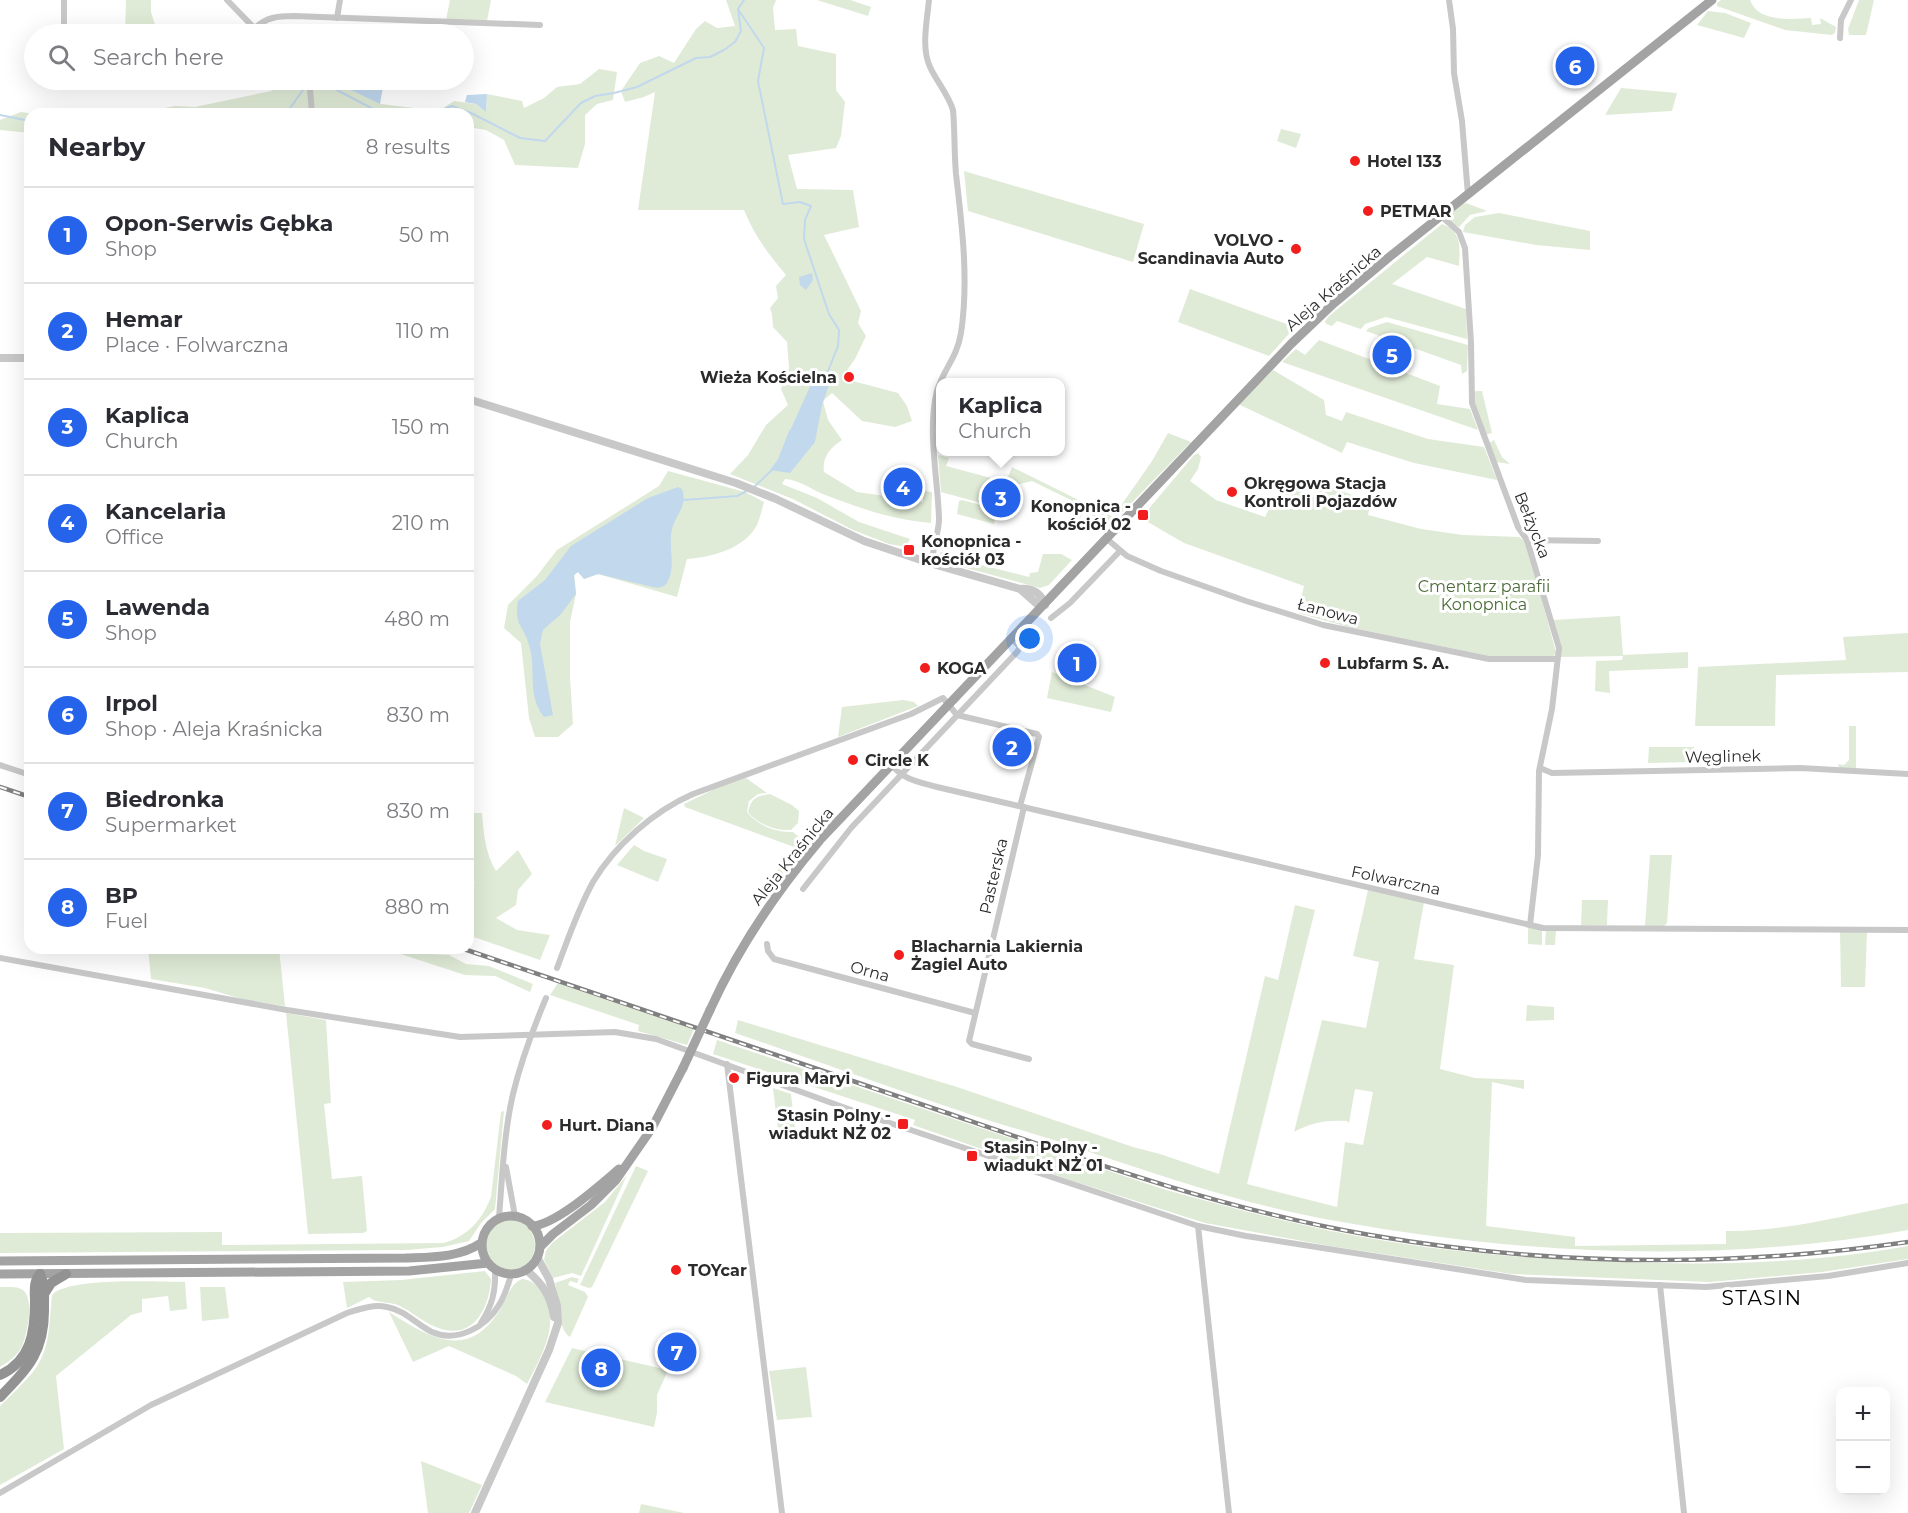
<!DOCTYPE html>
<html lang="en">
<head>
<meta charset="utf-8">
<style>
  body { margin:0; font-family:Montserrat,sans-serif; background:#f7f7f7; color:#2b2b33 }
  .controls { position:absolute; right:18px; bottom:18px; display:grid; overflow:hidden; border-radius:12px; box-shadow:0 6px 24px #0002 }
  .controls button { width:54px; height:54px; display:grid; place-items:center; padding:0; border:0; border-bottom:2px solid #e1e1e2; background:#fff; color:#2b2b33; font:30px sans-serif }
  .you { position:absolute; left:1030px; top:639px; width:21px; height:21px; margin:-15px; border:4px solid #fff; border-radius:50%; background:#1a73e8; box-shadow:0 0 0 9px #1a73e833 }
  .badge { display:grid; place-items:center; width:39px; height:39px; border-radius:50%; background:#2563eb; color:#fff; font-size:20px; font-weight:700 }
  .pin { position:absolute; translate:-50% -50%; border:3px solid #fff; box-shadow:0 2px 6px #0006 }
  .popup { position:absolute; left:936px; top:378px; width:129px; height:78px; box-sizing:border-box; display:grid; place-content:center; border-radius:12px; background:#fff; filter:drop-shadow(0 2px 4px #0005); font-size:20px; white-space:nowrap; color:#7c7c81 }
  .popup b { font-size:22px; color:#2b2b33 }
  .popup::after { content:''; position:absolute; left:50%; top:100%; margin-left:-12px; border:12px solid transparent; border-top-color:#fff }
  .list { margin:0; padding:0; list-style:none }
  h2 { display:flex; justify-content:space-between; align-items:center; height:78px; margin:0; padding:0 24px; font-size:26px }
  h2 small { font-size:20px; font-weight:400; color:#7c7c81 }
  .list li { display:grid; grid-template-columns:39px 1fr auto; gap:18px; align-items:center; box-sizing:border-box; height:96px; padding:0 24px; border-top:2px solid #e1e1e2 }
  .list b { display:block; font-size:22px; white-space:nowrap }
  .list p { margin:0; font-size:20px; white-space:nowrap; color:#7c7c81 }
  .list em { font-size:20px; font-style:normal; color:#7c7c81 }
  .icon { flex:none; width:33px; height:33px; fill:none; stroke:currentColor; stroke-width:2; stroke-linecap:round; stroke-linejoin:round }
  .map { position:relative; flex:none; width:1908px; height:1513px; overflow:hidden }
  .search { position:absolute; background:#fff; box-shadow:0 6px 24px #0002; left:24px; top:24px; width:450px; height:66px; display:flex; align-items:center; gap:15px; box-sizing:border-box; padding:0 21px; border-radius:33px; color:#7c7c81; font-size:22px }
  .panel { position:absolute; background:#fff; box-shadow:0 6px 24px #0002; left:24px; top:108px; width:450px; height:846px; border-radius:18px }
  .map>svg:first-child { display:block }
  .green { fill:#e0ebd7 }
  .water { fill:#c1d8ed }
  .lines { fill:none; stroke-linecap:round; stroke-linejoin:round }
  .stream { stroke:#c1d8ed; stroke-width:2 }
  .minor { stroke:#c8c8c8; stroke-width:6 }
  .tertiary { stroke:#c8c8c8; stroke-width:8 }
  .primary { stroke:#a3a3a3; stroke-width:9 }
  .motorway { stroke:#929292; stroke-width:10 }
  .rail-casing { stroke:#808080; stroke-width:4.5 }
  .rail { stroke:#fff; stroke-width:2; stroke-dasharray:7; stroke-linecap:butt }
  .primary-bridge { stroke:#a3a3a3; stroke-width:9 }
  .poi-dot { fill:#f21e1d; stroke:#fff; stroke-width:2 }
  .labels { text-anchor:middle; stroke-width:6; stroke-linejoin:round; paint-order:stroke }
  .poi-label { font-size:16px; font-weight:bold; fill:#2b2b2b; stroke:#fff; text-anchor:start }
  .street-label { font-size:16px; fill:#2b2b2b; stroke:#fff }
  .park-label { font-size:16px; fill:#4a6a36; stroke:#fff }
  .quarter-label { font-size:20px; letter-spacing:1.5px; fill:#000; stroke:#fff }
</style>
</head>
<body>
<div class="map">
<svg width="1908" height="1513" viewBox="0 0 1908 1513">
  <rect width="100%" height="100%" fill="#fff"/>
  <g class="green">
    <path d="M126 0H151V12L158 34H125Z"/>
    <path d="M450 0H491L487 21 446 20Z"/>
    <path d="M726 0H776L773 8 775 30 796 29 798 46 836 54V90L845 102 841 136 836 148 788 155 797 189 853 190 859 227 824 235 861 311 858 323 866 336 855 359 845 373 849 380 898 393 907 406 912 421 895 427 862 421 832 393 823 401 828 420 842 440C830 448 822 457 824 472L857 492 885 496 905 501 923 502V491L932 492 931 523C894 520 862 509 828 496 813 491 801 480 785 479L782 484 817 498 859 522 910 539 906 547 889 544 853 530 793 499 730 474 748 455 766 425 788 405 781 389 789 368 787 342 773 327 772 314 770 308 778 298 776 286 786 275C769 255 754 235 744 210H638L655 92 644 97 625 102 621 91 640 63 659 56 674 63 696 29 705 21 717 28 735 26Z"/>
    <path d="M817 0H850L871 7 868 16Z"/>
    <path d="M1721 0H1750C1758 23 1792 19 1811 18L1812 25 1821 24 1820 18 1836 27 1835 33 1832 35 1785 30 1717 6V3Z"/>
    <path d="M1859 0H1874L1866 35H1849L1848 29Z"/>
    <path d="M1708 11 1725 13 1751 23 1744 38 1697 25Z"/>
    <path d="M599 69 617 72 613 100 597 104 585 115V144L578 168 515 165 504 140 486 130 468 127V114H134L175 106 195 107 271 91 282 80H331L381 104 439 111 454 101 476 104 486 111 487 94 522 101 524 108 544 98 557 87 580 84Z"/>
    <path d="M1621 88 1677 93 1672 111 1605 115Z"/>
    <path d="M21 112 35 114H30V133L0 130V120Z"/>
    <path d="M1281 129 1301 134 1296 148 1277 141Z"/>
    <path d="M964 171 1144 224 1133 262 968 211Z"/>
    <path d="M1466 203 1487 211 1470 215 1459 227 1450 222C1449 212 1458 205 1466 203Z"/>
    <path d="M1499 213 1590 231V250L1536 245 1463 232 1465 225 1475 217Z"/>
    <path d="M1442 224C1462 231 1460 248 1459 266L1427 257 1392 284 1466 309 1467 339 1386 317 1365 324 1361 329 1337 321 1332 326 1326 324 1325 321 1329 316Z"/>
    <path d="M1190 289 1295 327 1269 356 1178 322Z"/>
    <path d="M1387 322 1468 345 1467 371 1462 374 1461 365 1366 331 1369 328Z"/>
    <path d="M1319 340 1440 386 1437 404 1470 409 1478 430 1282 362 1296 349 1305 355Z"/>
    <path d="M1273 370 1324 400 1326 415 1342 421 1346 412 1428 439 1484 447 1497 480 1414 463 1347 442 1342 453 1238 404Z"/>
    <path d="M1476 391H1482L1492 433 1485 435C1480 421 1474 407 1474 392Z"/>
    <path d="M1168 433 1191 442 1112 523 1101 527 1104 522 1084 511 1078 522 1076 521 1071 500 1032 481 1016 485 1012 484 999 491 992 506 941 492 938 455 949 458 946 466 1006 482 1012 467 1113 517 1152 461Z"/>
    <path d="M1494 440 1502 457 1510 464 1496 462 1489 443Z"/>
    <path d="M1198 453 1201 457 1198 469 1190 481 1216 500 1265 517 1283 481 1313 497 1320 483 1371 502 1368 515 1421 529 1463 535 1519 537 1526 542 1556 652 1554 656H1489L1348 627 1298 613 1304 586 1184 543 1141 518 1194 455Z"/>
    <path d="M668 471 745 492 764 502C762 509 760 518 757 525 744 549 712 557 687 559L677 597 598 574 584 579 578 572 574 575 576 594 570 622V677L573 724 558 737H535L529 718 521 643 504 628 508 605 536 577 557 550 659 486Z"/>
    <path d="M962 500 996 509 994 524 957 514 959 501Z"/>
    <path d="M941 552 948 553V556L965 560 968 557H972L974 563 1029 577 1030 573 1038 572 1043 554H1061L1072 560 1049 585 1040 588 937 560V557Z"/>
    <path d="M1620 616 1623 655 1688 652V668L1609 671 1610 693 1595 691 1596 661 1622 660 1623 656 1560 657 1553 620Z"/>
    <path d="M1908 633V672L1776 675 1775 726H1695L1698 667 1846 660 1843 637Z"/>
    <path d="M27 649H30V691L24 690Z"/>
    <path d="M1052 672 1115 697 1111 712 1047 698Z"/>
    <path d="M903 700 914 702 918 706 838 737 842 707Z"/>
    <path d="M1849 726H1856V769L1839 768 1838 764 1844 765 1849 760Z"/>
    <path d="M1649 747H1694V762L1648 763Z"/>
    <path d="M746 778 767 793 758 794 749 801 747 812C757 825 776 833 793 832L801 839 794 847 685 807 684 804 721 786Z"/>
    <path d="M770 794 792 805 799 811 798 823 791 830C776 831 757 824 748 812 751 798 757 796 770 794Z"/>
    <path d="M624 808 644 818 615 846Z"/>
    <path d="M468 813H482C484 834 485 853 496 871L518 850 532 874 518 890 516 905 496 918 517 930 550 935 540 960 468 935V887L475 883 472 878 468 836Z"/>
    <path d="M634 845 644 851 667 859 658 882 617 865Z"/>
    <path d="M1650 855H1672L1667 923 1664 926H1645Z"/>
    <path d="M782 867 783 873 767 894 761 896 759 892 772 874Z"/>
    <path d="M1368 890 1424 902 1414 959 1454 965 1440 1069 1475 1078 1524 1080V1089L1492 1082 1486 1226 1575 1237V1246L1726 1244V1231C1784 1232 1851 1214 1908 1203V1230C1719 1264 1524 1255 1336 1221 1244 1205 1156 1174 1068 1145 1039 1135 1010 1127 981 1118 899 1091 817 1061 735 1033L738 1020 957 1087 1133 1147 1160 1154 1219 1174 1265 976 1278 980 1295 905 1315 910 1247 1184 1337 1207 1345 1142 1363 1145 1373 1092 1355 1089 1349 1123 1347 1121C1327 1120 1312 1122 1294 1132L1322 1020 1366 1028 1379 962 1353 956Z"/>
    <path d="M1582 900H1608L1607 925H1581Z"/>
    <path d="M1528 926 1542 930V945L1528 944Z"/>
    <path d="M1546 930H1556L1555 945H1545Z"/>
    <path d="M1840 931 1867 932 1865 987H1841Z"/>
    <path d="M148 948H279L285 1006 245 1000 205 988 151 979Z"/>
    <path d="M382 948H395L410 953 449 955 466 964 489 966 533 984 530 992 495 976 465 975Z"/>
    <path d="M558 983 694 1029 687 1045 638 1031 639 1025 550 995Z"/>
    <path d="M1527 1005 1554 1007V1020L1526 1021Z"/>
    <path d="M286 1013 326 1020 331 1103 324 1104 332 1179 362 1176 367 1231 363 1233 308 1234Z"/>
    <path d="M717 1040 1163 1189C1238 1210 1315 1230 1392 1242 1479 1256 1567 1261 1655 1263 1739 1265 1825 1261 1908 1246V1259L1822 1272 1710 1282 1512 1274 1330 1246 1205 1223 1073 1181 913 1125 915 1120 713 1054Z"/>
    <path d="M773 1088 791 1094 795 1128 778 1130Z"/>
    <path d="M504 1111 495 1209 481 1223 469 1241 443 1247 406 1250 0 1253V1233L222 1232V1245L444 1243C468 1236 482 1220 491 1197L501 1112Z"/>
    <path d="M636 1166 648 1171 592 1287 589 1288 580 1285Z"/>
    <path d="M627 1175 581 1276 572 1273 553 1278 544 1260 546 1251 552 1243 605 1202Z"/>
    <circle cx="510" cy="1245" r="25"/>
    <path d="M485 1271 491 1279C489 1310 472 1342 436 1327 423 1322 412 1312 400 1306 390 1301 376 1304 369 1297L347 1308 343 1282 401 1280Z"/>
    <path d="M572 1277 579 1279 577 1283 570 1281 568 1285 585 1292 588 1297 570 1337C556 1327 560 1299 555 1283Z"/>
    <path d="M522 1279C531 1280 536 1284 541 1291 563 1320 541 1357 527 1384L516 1376 449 1346 413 1362 389 1312C430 1338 469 1362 501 1308 508 1297 510 1284 522 1279Z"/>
    <path d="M185 1282 187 1309 170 1311 168 1296 142 1299V1312L131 1315 56 1376 64 1449 0 1485V1406C11 1395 23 1384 33 1372 51 1349 49 1322 52 1295 68 1277 159 1282 185 1282Z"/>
    <path d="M0 1287C7 1287 18 1286 23 1290 35 1299 27 1337 21 1348 16 1357 8 1362 0 1367Z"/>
    <path d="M225 1287 229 1318 202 1321 200 1287Z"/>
    <path d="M572 1348 668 1370 657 1395V1413L654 1427 545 1402Z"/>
    <path d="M806 1367 812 1417 777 1420 769 1371Z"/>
    <path d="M421 1461 482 1485 469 1513H428Z"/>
    <path d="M641 1504 684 1513H639Z"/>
  </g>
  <g class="water">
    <path d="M330 80H359L383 87 380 104Z"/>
    <path d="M487 94 486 112 476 104 465 102 467 95Z"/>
    <path d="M812 273 813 280 806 290 800 285 799 277Z"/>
    <path d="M826 375 830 382 822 405 815 442 790 473 770 470 781 455 789 433 813 380Z"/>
    <path d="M678 487 682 489C688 506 676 514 672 529 668 546 676 565 668 581 666 586 662 587 657 588L598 574 584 579 578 572 574 575 576 594 561 614 543 630 540 644 553 715 544 717C526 694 537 670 529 645 523 624 514 627 518 601L545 580 571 546 648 498Z"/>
  </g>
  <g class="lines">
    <g class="stream">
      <path d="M738 9 764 48 758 81 783 204 800 202 811 206 805 220 804 239 829 314 839 330 838 346 826 376"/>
      <path d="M318 80 377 111 413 110 433 113 452 106 471 113 520 138 545 141 581 103 595 96 614 93 637 87 696 58 710 57 724 50 735 42 741 31 738 9 744 0"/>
      <path d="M282 114 288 111 310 80"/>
      <path d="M0 115 30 121"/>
      <path d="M779 459 790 431"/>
      <path d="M754 487 773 469"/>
      <path d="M684 500 737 496 749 490"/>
    </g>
    <g class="minor">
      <path d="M227 0 260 34"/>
      <path d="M929 0C927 21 921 48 930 67 937 82 948 94 953 110 955 131 954 152 956 174 962 226 969 280 961 333 957 358 943 370 937 391 927 430 938 479 939 519 939 534 931 548 933 564"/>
      <path d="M1449 0 1453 29 1454 73 1462 121 1468 195"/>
      <path d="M337 18 340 0"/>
      <path d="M254 29C266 17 278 16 294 16L540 25"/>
      <path d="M64 34V0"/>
      <path d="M1840 38 1841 20 1851 0"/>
      <path d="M307 80 310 89 312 114"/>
      <path d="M1441 216 1459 232 1465 248 1471 343 1472 403 1518 527 1527 540 1559 648 1552 709 1539 771 1538 855 1530 925"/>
      <path d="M1107 539 1127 556 1161 571 1246 601 1323 625 1489 659H1556"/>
      <path d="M1527 540 1598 541"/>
      <path d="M1051 618 1070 603 1120 551"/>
      <path d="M0 765 30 775"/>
      <path d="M892 765C903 780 919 782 937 787L1543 928 1908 930"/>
      <path d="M1540 768 1552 773 1800 768 1908 774"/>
      <path d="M1024 807 969 1041 972 1044 1029 1059"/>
      <path d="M803 889 851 828 1017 652 1020 647 1012 639"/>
      <path d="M767 944 768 951 774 959 975 1013"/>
      <path d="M0 958 287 1010 460 1037 615 1032 656 1039 851 1110 1198 1226 1246 1236 1526 1280 1706 1287 1828 1276 1908 1263"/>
      <path d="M557 968C568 939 578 909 593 882 615 845 654 811 693 794L911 714 943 698 957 715 1037 734 1039 737 1020 806"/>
      <path d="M727 1064 782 1513"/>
      <path d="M506 1167 515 1216"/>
      <path d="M499 1218C502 1179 504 1132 513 1094 521 1061 533 1029 546 998"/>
      <path d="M1198 1226 1229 1513"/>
      <path d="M1660 1285 1684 1513"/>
      <path d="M481 1323C492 1306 496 1291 495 1270"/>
      <path d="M0 1493 151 1405 347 1313C360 1309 373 1304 387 1307 405 1310 417 1325 432 1332 457 1343 486 1327 499 1305 505 1296 508 1285 511 1275"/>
    </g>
    <g class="tertiary">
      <path d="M0 358H30"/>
      <path d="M468 399 736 483 776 499 864 541 933 564 1020 589C1032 588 1041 593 1045 605L1037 604 1020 589"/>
      <path d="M526 1270C542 1283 551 1296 554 1317"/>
      <path d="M475 1513 549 1350 558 1323 557 1306 549 1279 537 1257"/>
    </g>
    <g class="primary">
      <path d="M710 1010C738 948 776 892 820 840L1291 344 1333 304 1388 258 1712 0"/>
      <circle cx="511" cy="1245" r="29"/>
      <path d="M532 1226C556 1225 600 1185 619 1169"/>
      <path d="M540 1247 553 1234 591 1205 616 1180 652 1128 683 1068"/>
      <path d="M0 1261 405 1258C430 1257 459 1258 481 1243"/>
      <path d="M0 1274 409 1271 488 1263"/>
    </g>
    <g class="motorway">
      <path d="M44 1294 51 1283 66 1274"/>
      <path d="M0 1375C31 1361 35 1332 35 1302 35 1292 33 1282 40 1274"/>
      <path d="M0 1397C29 1367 45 1351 44 1307 44 1296 45 1284 40 1274"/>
    </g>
    <g class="rail-casing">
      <g id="rail">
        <path d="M0 787 30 797"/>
        <path d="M461 948C622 1003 783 1058 944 1112 1084 1160 1224 1210 1370 1235 1548 1266 1729 1268 1908 1242"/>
      </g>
    </g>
    <use href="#rail" class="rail"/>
    <path class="primary-bridge" d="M683 1068 710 1010"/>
  </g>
  <g class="poi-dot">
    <circle cx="1355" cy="161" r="6"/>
    <circle cx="1368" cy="211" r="6"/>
    <circle cx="1296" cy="249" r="6"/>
    <circle cx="849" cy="377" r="6"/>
    <circle cx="1232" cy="492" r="6"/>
    <rect x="1137" y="509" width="12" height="12" rx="3"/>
    <rect x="903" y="544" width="12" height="12" rx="3"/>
    <circle cx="1325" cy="663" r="6"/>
    <circle cx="925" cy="668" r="6"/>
    <circle cx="853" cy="760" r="6"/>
    <circle cx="899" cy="955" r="6"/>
    <circle cx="734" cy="1078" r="6"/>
    <rect x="897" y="1118" width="12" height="12" rx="3"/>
    <circle cx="547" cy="1125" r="6"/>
    <rect x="966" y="1150" width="12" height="12" rx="3"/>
    <circle cx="676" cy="1270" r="6"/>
  </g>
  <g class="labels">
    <g class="poi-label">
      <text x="1367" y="167">Hotel 133</text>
      <text x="1380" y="217">PETMAR</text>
      <text x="1284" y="246" text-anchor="end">VOLVO -<tspan x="1284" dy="18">Scandinavia Auto</tspan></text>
      <text x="837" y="383" text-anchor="end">Wieża Kościelna</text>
      <text x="1244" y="489">Okręgowa Stacja<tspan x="1244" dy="18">Kontroli Pojazdów</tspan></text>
      <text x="1131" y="512" text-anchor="end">Konopnica -<tspan x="1131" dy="18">kościół 02</tspan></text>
      <text x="921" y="547">Konopnica -<tspan x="921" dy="18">kościół 03</tspan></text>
      <text x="1337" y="669">Lubfarm S. A.</text>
      <text x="937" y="674">KOGA</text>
      <text x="865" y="766">Circle K</text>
      <text x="911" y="952">Blacharnia Lakiernia<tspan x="911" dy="18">Żagiel Auto</tspan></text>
      <text x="746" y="1084">Figura Maryi</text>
      <text x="891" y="1121" text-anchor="end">Stasin Polny -<tspan x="891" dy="18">wiadukt NŻ 02</tspan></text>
      <text x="559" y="1131">Hurt. Diana</text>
      <text x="984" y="1153">Stasin Polny -<tspan x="984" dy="18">wiadukt NŻ 01</tspan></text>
      <text x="688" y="1276">TOYcar</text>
    </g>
    <g class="street-label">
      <text transform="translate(1333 288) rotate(-41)" y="6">Aleja Kraśnicka</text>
      <text transform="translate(1533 525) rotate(68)" y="6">Bełżycka</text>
      <text transform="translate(1328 611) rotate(15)" y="6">Łanowa</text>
      <text transform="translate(1723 756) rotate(-1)" y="6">Węglinek</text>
      <text transform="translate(792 856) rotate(-51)" y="6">Aleja Kraśnicka</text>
      <text transform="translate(993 876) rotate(-77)" y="6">Pasterska</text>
      <text transform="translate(1396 880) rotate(12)" y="6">Folwarczna</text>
      <text transform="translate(870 971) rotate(15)" y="6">Orna</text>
    </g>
    <g class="park-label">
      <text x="1484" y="592">Cmentarz parafii<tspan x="1484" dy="18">Konopnica</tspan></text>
    </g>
    <g class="quarter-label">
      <text x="1762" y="1305">STASIN</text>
    </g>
  </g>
</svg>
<div class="controls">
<button>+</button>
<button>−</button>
</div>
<div class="you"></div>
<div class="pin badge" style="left:1077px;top:663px">1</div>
<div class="pin badge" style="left:1012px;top:747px">2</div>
<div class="pin badge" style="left:1001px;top:498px">3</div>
<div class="popup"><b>Kaplica</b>Church</div>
<div class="pin badge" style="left:903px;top:487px">4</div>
<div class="pin badge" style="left:1392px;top:355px">5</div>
<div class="pin badge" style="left:1575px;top:66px">6</div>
<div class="pin badge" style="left:677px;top:1352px">7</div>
<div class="pin badge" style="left:601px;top:1368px">8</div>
<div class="search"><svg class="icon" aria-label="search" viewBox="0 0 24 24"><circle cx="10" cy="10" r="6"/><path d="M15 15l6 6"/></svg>Search here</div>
<section class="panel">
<h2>Nearby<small>8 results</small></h2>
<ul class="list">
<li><span class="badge">1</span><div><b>Opon-Serwis Gębka</b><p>Shop</p></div><em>50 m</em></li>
<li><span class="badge">2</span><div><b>Hemar</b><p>Place · Folwarczna</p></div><em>110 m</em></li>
<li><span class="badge">3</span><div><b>Kaplica</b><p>Church</p></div><em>150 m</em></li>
<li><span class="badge">4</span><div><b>Kancelaria</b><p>Office</p></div><em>210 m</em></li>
<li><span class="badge">5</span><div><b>Lawenda</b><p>Shop</p></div><em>480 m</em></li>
<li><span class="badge">6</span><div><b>Irpol</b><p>Shop · Aleja Kraśnicka</p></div><em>830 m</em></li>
<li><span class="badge">7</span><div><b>Biedronka</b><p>Supermarket</p></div><em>830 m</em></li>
<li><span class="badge">8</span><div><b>BP</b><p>Fuel</p></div><em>880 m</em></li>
</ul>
</section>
</div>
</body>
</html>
